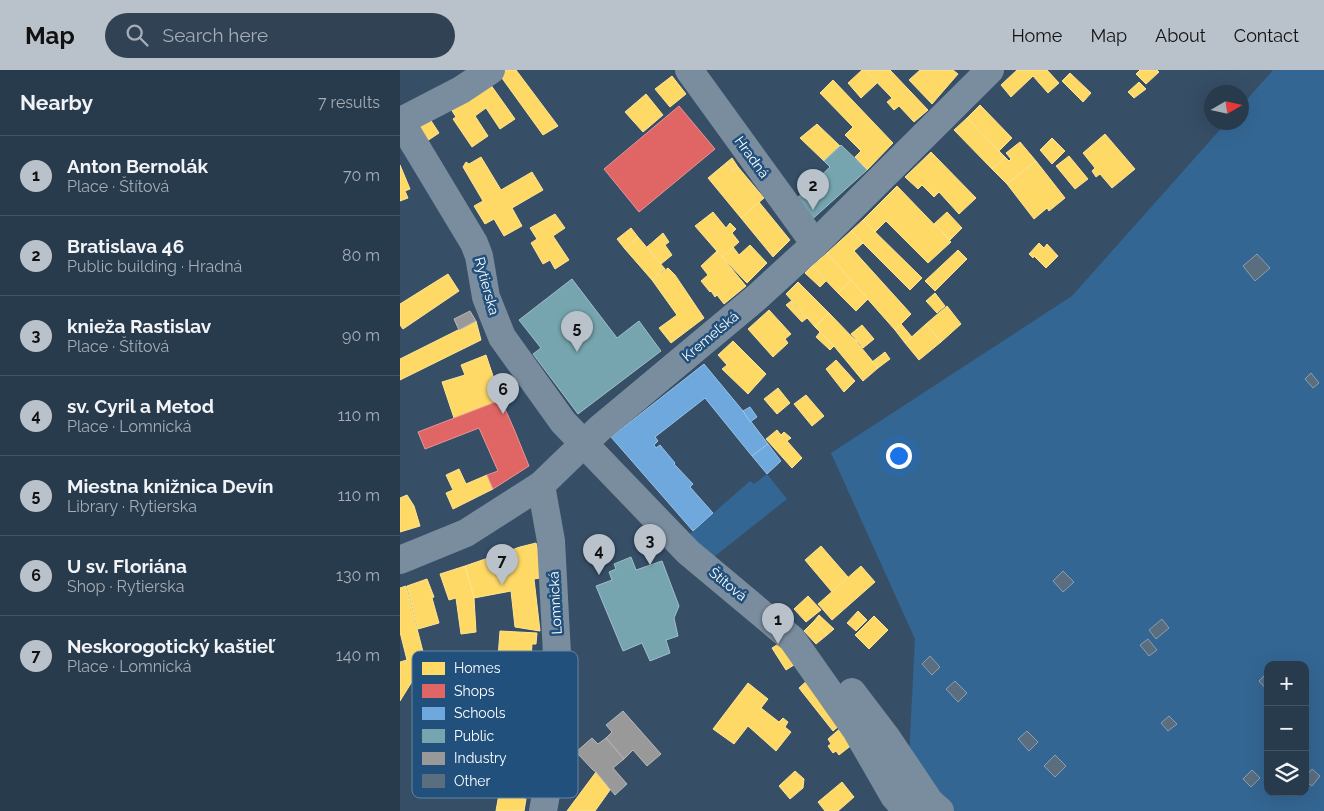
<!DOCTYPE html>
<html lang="en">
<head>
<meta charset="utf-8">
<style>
  body { margin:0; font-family:Raleway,sans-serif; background:#304254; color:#f1f3f6 }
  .controls { position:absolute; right:15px; bottom:15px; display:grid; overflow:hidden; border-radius:10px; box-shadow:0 5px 20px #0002 }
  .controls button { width:45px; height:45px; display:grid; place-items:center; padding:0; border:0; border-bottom:1px solid #445565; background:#283b4d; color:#f1f3f6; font:25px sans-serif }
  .compass { position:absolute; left:804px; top:15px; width:45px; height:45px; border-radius:50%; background:#283b4d; box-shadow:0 5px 20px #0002; rotate:81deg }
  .you { position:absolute; left:498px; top:385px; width:18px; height:18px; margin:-12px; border:4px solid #fff; border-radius:50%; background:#1a73e8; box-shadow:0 0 0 8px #1a73e833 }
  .badge { display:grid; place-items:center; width:32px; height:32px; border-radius:50%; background:#b9c1ca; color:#111; font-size:16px; font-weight:700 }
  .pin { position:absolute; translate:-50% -41px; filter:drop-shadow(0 1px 2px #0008) }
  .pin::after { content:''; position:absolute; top:26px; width:18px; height:15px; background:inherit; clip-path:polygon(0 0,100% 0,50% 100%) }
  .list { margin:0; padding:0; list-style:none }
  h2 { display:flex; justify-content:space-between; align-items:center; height:65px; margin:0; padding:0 20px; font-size:21px }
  h2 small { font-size:16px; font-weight:400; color:#a5adb6 }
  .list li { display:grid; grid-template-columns:32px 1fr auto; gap:15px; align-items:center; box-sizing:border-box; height:80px; padding:0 20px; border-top:1px solid #445565 }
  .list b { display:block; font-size:19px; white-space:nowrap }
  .list p { margin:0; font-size:16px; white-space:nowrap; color:#a5adb6 }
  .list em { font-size:16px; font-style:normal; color:#a5adb6 }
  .icon { flex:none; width:28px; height:28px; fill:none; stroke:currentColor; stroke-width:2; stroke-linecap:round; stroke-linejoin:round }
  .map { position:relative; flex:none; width:924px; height:741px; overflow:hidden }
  header { display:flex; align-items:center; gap:30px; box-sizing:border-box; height:70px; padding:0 25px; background:#b9c1ca; color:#111 }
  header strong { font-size:24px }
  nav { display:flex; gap:28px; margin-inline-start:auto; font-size:18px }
  .search { width:350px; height:45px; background:#304254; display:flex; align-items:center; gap:12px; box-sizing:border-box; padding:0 18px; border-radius:28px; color:#a5adb6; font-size:19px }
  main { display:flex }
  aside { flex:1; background:#283b4d }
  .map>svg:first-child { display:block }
  .green { fill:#346693; fill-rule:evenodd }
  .homes { fill:#ffd966; stroke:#ffe494 }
  .shops { fill:#e06666; stroke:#e99494 }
  .schools { fill:#6fa8dc; stroke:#9ac2e6 }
  .public { fill:#76a5af; stroke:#9fc0c7 }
  .industry { fill:#999; stroke:#b8b8b8 }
  .building { fill:#5a6e80; stroke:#8e9ead }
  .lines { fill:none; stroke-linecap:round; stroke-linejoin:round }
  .minor { stroke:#7a8d9e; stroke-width:28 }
  .labels { text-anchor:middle; stroke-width:5; stroke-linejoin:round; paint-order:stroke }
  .street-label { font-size:14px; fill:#fff; stroke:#21507c }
  .key { fill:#21507c; stroke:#6484a3; stroke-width:1 }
  .key-label { font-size:14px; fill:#fff }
</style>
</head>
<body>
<header>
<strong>Map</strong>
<div class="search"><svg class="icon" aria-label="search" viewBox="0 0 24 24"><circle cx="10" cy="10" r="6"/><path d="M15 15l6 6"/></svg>Search here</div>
<nav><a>Home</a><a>Map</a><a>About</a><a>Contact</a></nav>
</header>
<main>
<aside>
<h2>Nearby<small>7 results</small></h2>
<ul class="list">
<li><span class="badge">1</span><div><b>Anton Bernolák</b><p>Place · Štítová</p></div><em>70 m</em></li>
<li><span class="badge">2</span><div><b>Bratislava 46</b><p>Public building · Hradná</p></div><em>80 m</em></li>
<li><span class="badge">3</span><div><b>knieža Rastislav</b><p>Place · Štítová</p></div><em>90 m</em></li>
<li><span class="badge">4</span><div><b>sv. Cyril a Metod</b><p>Place · Lomnická</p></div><em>110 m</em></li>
<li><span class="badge">5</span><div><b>Miestna knižnica Devín</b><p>Library · Rytierska</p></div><em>110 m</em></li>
<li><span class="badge">6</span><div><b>U sv. Floriána</b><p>Shop · Rytierska</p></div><em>130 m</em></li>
<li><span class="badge">7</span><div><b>Neskorogotický kaštieľ</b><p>Place · Lomnická</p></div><em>140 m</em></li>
</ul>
</aside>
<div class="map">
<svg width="924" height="741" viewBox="0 0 924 741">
  <rect width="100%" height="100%" fill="#364f67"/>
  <g class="green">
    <path d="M873 0H924V741H536L508 706 515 569 431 383 672 226 826 53 842 52V35ZM868 595H905V722H868Z"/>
    <path d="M367 404 387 429 310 490 284 469 350 411 354 414Z"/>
  </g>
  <g class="homes">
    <path d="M104 0H116L158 56 143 65 99 4Z"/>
    <path d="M462 0H465L477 13 461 28 448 13Z"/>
    <path d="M465 0H490L528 40 514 52 499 36 494 40 487 32 492 28Z"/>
    <path d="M520 0H553L558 4 532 34 509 10Z"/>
    <path d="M617 0H647L659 13 648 23 633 6 611 27 601 15Z"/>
    <path d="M740 0H757L759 2 746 14 736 4Z"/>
    <path d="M670 3 691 23 683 32 662 11Z"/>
    <path d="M272 6 286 24 270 37 255 19Z"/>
    <path d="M433 10 493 73 467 100 455 87 461 81 445 65 453 57 420 23Z"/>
    <path d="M88 11 115 49 100 59 86 38 75 46 88 66 72 77 53 49 56 47 49 36Z"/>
    <path d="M739 12 746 19 734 28 728 22Z"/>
    <path d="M246 24 263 45 243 62 225 42Z"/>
    <path d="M580 35 612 68 599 81 567 48Z"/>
    <path d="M28 46 39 63 24 73 13 54Z"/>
    <path d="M567 48 605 87 592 99 554 60Z"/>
    <path d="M417 54 440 76 424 91 400 68Z"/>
    <path d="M705 64 735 99 712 118 700 104 696 107 692 101 695 98 683 83Z"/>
    <path d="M652 68 665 81 652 94 640 80Z"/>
    <path d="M620 72 636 91 607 114 592 99 605 87 609 91 611 89 606 83Z"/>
    <path d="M531 82 576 128 559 144 539 122 534 127 522 115 518 119 505 107Z"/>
    <path d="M669 86 688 109 675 119 656 96Z"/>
    <path d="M81 87 101 120 132 102 143 120 112 138 122 156 104 166 94 149 85 154 74 136 83 131 63 97 66 92 69 94Z"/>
    <path d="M332 88 338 97 333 101 326 93Z"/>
    <path d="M636 91 665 128 649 141 647 138 634 149 607 114Z"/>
    <path d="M326 93 333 101 338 97 364 128 341 148 308 108Z"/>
    <path d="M0 95 10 119 5 121 8 128 0 131Z"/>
    <path d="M497 116 551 172 528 193 486 151 475 162 463 150Z"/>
    <path d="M359 132 390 170 373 187 341 148Z"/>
    <path d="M313 142 326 158 330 153 336 159 332 163 339 172 322 187 295 156Z"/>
    <path d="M547 142 562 158 550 170 534 154Z"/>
    <path d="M155 144 165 158 153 166 169 190 155 199 150 190 143 194 131 173 137 169 130 158Z"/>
    <path d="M463 150 522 208 510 220 451 161Z"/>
    <path d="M231 158 238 167 225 179 217 169Z"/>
    <path d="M451 161 463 173 454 181 511 244 495 260 427 183Z"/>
    <path d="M263 163 269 172 265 175 272 185 261 194 247 177Z"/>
    <path d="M238 167 265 199 252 210 225 179Z"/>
    <path d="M639 173 644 178 647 174 658 186 646 198 634 186 633 188 629 184Z"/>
    <path d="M350 175 367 193 347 213 322 187 333 177 339 185Z"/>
    <path d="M558 180 567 189 535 221 525 211Z"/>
    <path d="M317 181 346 216 324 234 317 225 315 227 311 221 310 222 301 211 308 205 301 196Z"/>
    <path d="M427 183 451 210 438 223 412 196Z"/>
    <path d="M412 196 426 211 420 217 405 203Z"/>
    <path d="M268 198 275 205 304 248 271 273 259 258 277 245 252 210Z"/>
    <path d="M48 204 59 221 3 259 0 255V234Z"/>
    <path d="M451 210 468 229 456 241 438 223Z"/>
    <path d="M398 212 429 243 415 257 386 224Z"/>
    <path d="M535 223 545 236 537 243 526 231Z"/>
    <path d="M391 231 407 248 402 252 386 235Z"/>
    <path d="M547 236 561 254 541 272 526 254Z"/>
    <path d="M369 240 391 264 385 269 388 273 373 287 348 259Z"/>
    <path d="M429 243 456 271 478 298 463 311 434 276 415 257Z"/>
    <path d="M76 251 81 270 0 310V289Z"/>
    <path d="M501 254 512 267 505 273 495 260Z"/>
    <path d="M526 254 541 272 519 290 505 273Z"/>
    <path d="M462 255 474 269 463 278 451 264Z"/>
    <path d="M420 262 434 276 430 280 416 267Z"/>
    <path d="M333 271 366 304 348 324 322 299 327 295 318 285Z"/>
    <path d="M485 282 490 289 478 298 472 292Z"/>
    <path d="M86 285 101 330 54 348 42 312 65 305 61 295Z"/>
    <path d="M436 290 455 311 444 322 426 299Z"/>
    <path d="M378 318 390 333 377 344 364 329Z"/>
    <path d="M406 325 424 346 412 356 394 334Z"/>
    <path d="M377 360 381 365 384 362 391 368 387 371 402 388 392 398 366 369Z"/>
    <path d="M59 399 66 414 87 405 93 419 53 439 46 423 53 420 46 405Z"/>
    <path d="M7 425 14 436 20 456 0 462V428Z"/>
    <path d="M136 473 145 507 134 509 140 561 115 557 111 521 74 528 65 496 120 477Z"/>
    <path d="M421 476 448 507 432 522 405 490Z"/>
    <path d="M65 496 74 528 76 562 61 564 56 528 49 530 40 504Z"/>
    <path d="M461 496 475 512 432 550 418 534Z"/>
    <path d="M27 509 34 527 32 528 39 553 18 559 7 516Z"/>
    <path d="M6 516 29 605 23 615 13 610 0 631V592L7 590 0 562V518Z"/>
    <path d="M408 526 421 540 406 552 394 539Z"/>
    <path d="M458 541 467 550 456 561 447 553Z"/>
    <path d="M419 545 434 559 427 565 414 551Z"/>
    <path d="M474 546 488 560 469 579 455 565Z"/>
    <path d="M414 551 427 565 416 574 404 561Z"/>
    <path d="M100 561 137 563 136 574H132L131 590 98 588Z"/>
    <path d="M383 571 397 593 386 600 372 578Z"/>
    <path d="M411 607 445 651 433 661 399 618Z"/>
    <path d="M348 613 368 629 361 638 379 652 383 648 388 652 385 657 391 662 376 681 348 656 334 674 313 659Z"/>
    <path d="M443 656 453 674 439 685 436 681 433 683 428 676 431 674 428 669Z"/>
    <path d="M395 701 404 709 403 718 390 729 379 716Z"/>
    <path d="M196 702 210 720 195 741H167Z"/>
    <path d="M442 712 454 727 438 741H425L418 732Z"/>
    <path d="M99 724 126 729 124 741H96Z"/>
  </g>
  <g class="shops">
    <path d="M279 36 315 79 239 142 204 99Z"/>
    <path d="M101 330 114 359 129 396 93 419 87 405 98 401 79 358 25 379 18 362Z"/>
  </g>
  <g class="schools">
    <path d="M304 294 343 341 368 374 352 386 305 328 255 367 258 371 254 375 256 378 260 375 275 393 274 394 293 414 290 417 313 443 293 461 211 367Z"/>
    <path d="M350 337 357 347 350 352 343 341Z"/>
    <path d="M368 374 381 391 367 404 352 386Z"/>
  </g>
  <g class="public">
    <path d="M441 75 467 100 408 153 392 133 430 97 424 91Z"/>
    <path d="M172 209 217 268 239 251 261 281 178 344 133 284 141 278 119 250Z"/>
    <path d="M231 487 236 500 262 491 279 536 274 548 278 566 266 570 270 583 250 591 242 573 223 581 196 516 212 510 209 502 216 499 214 494Z"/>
  </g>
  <g class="industry">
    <path d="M70 241 76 251 59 260 54 249Z"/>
    <path d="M223 641 261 684 247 696 233 680 224 689 206 668 212 662 206 655Z"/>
    <path d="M192 668 198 674 206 668 224 689 213 698 227 714 215 725 196 702 193 700 176 682Z"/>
  </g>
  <g class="building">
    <path d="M857 184 870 198 855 211 843 196Z"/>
    <path d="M911 303 919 313 913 318 905 309Z"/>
    <path d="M663 501 674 512 663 522 653 511Z"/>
    <path d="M762 549 769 558 756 569 749 560Z"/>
    <path d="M748 569 757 580 749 586 740 575Z"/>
    <path d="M530 586 540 597 532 605 522 594Z"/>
    <path d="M866 604 868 606V621L859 611Z"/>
    <path d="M555 611 567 623 558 632 546 619Z"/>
    <path d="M769 646 777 654 768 661 761 653Z"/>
    <path d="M627 661 638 672 629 681 618 669Z"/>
    <path d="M655 685 666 696 655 707 644 696Z"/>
    <path d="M912 699 920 706 912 716 905 711V707Z"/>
    <path d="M852 700 860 708 851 717 843 709Z"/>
  </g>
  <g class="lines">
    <g class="minor">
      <path d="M289 0 415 174"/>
      <path d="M0 50 74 173 79 186 86 227 102 267 163 352 288 482 392 569 456 660 494 726 507 741"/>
      <path d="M1 51 61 20 91 0"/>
      <path d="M141 415 151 471 158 603 154 680 143 741"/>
      <path d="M0 490 66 463 141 415 199 359 356 228 415 174 590 0"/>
      <path d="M452 622 487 668 530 732 540 741"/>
    </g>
  </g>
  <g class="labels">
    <g class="street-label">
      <text transform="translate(352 87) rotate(54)" y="5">Hradná</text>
      <text transform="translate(87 216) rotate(75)" y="5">Rytierska</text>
      <text transform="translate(310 266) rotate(-40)" y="5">Kremeľská</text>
      <text transform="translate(328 514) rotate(39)" y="5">Štítová</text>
      <text transform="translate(155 533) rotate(-93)" y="5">Lomnická</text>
    </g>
  </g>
  <rect x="12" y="581" width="166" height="147" rx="8" class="key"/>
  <rect x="22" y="592" width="23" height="13" fill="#ffd966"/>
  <rect x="22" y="614" width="23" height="14" fill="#e06666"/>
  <rect x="22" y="637" width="23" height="13" fill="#6fa8dc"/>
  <rect x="22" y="659" width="23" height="14" fill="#76a5af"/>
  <rect x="22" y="682" width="23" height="13" fill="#999"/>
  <rect x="22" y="704" width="23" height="14" fill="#5a6e80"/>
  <g class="key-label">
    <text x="54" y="603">Homes</text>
    <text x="54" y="626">Shops</text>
    <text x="54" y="648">Schools</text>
    <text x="54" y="671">Public</text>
    <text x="54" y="693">Industry</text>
    <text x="54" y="716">Other</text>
  </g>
</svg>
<div class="controls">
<button>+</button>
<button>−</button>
<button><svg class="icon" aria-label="layers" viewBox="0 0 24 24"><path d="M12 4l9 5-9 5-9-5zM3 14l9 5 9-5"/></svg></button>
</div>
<svg class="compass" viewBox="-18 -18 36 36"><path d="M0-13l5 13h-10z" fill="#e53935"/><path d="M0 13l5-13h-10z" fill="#a5adb6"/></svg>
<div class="you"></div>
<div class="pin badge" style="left:378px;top:574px">1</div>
<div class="pin badge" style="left:413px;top:140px">2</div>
<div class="pin badge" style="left:250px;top:495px">3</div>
<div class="pin badge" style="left:199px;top:505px">4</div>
<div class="pin badge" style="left:177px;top:282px">5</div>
<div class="pin badge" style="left:103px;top:344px">6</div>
<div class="pin badge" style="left:102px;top:515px">7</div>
</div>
</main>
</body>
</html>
